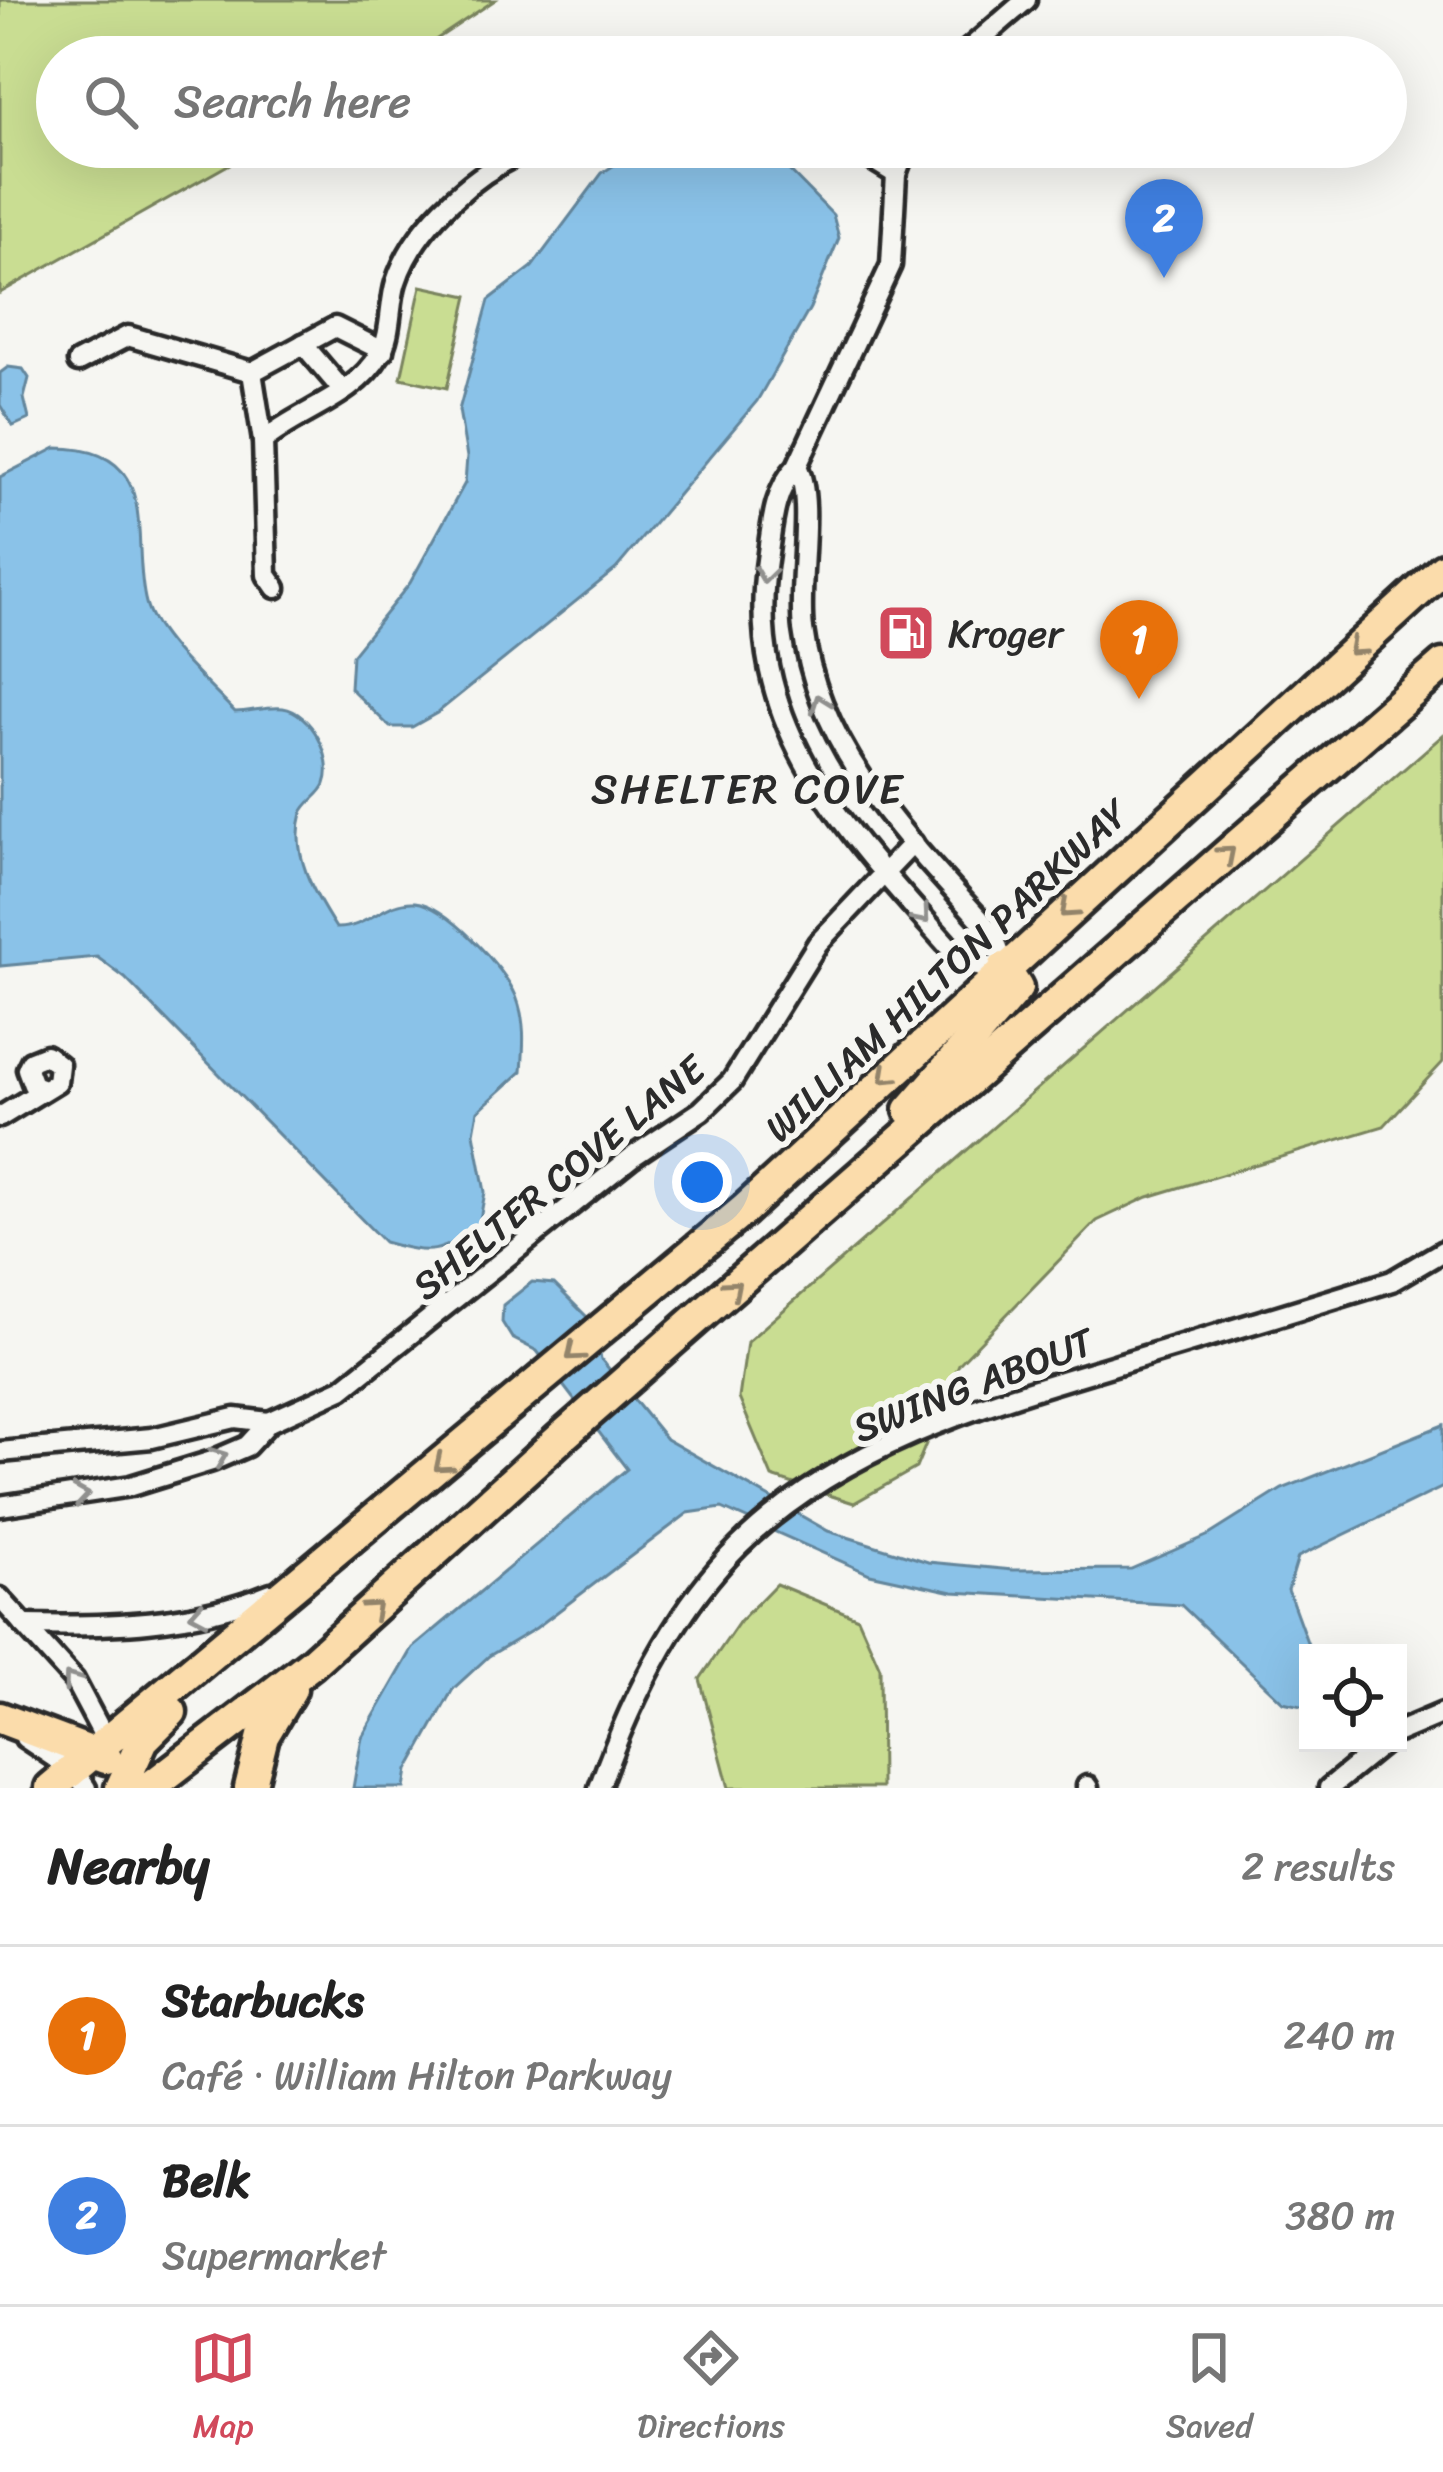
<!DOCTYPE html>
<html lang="en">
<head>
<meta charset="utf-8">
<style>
  body { margin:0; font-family:Sriracha,sans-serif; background:#f2f2f2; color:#222 }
  .controls { position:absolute; right:36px; bottom:36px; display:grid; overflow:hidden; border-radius:0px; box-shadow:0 12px 48px #0002 }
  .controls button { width:108px; height:108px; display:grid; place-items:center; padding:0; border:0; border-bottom:3px solid #e0e0e0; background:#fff; color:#222; font:60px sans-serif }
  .you { position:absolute; left:702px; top:1182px; width:42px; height:42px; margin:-30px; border:9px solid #fff; border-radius:50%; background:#1a73e8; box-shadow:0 0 0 18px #1a73e833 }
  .badge { display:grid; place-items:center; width:78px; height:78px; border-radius:50%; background:#d1495b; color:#fff; font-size:39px; font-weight:700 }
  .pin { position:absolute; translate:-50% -99px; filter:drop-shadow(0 3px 6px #0008) }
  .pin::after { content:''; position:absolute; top:63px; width:42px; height:36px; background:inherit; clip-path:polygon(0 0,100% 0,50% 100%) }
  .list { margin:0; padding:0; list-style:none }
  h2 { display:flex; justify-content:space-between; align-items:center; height:156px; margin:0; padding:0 48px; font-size:51px }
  h2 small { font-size:39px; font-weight:400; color:#767676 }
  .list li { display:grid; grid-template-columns:78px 1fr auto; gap:36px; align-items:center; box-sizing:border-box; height:180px; padding:0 48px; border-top:3px solid #e0e0e0 }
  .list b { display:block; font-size:45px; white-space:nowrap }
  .list p { margin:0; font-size:39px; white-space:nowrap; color:#767676 }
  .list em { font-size:39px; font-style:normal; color:#767676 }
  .icon { flex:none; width:66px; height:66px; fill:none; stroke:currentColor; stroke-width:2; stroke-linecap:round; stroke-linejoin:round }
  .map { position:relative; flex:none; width:1443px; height:1788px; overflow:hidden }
  .search { position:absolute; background:#fff; box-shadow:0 12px 48px #0002; left:36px; right:36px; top:36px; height:132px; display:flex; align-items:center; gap:30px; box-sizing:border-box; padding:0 42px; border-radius:66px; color:#767676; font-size:45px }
  .sheet { height:516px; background:#fff }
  nav { display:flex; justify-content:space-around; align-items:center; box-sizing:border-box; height:168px; border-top:3px solid #e0e0e0; background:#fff; font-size:33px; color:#767676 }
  nav a { display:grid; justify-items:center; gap:6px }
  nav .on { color:#d1495b }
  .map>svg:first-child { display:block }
  .green { fill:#c9dd92; stroke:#7a845e; stroke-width:3 }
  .water { fill:#8ac2e8; stroke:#64869c; stroke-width:3 }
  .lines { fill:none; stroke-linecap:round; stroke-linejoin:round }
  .minor-casing { stroke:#2b2b2b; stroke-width:27 }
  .trunk-casing { stroke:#2b2b2b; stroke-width:39 }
  .minor { stroke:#f6f6f2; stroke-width:18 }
  .trunk { stroke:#fbdcab; stroke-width:30 }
  .oneway { stroke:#90908e }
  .oneway2 { stroke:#93846b }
  .labels { text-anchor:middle; stroke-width:12; stroke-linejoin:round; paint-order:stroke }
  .poi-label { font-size:39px; fill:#2b2b2b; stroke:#f6f6f2; text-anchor:start }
  .street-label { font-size:39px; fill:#2b2b2b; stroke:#f6f6f2 }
  .neighbourhood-label { font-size:42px; letter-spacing:3px; fill:#2b2b2b; stroke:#f6f6f2 }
</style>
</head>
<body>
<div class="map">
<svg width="1443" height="1788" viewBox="0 0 1443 1788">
  <rect width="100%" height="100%" fill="#f6f6f2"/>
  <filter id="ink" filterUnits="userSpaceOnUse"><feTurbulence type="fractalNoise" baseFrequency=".00833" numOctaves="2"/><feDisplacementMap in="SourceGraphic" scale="24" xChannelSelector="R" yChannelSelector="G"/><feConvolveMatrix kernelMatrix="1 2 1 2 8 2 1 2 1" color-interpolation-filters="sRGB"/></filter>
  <g filter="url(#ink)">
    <g class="green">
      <path d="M0 0H495L410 57H57V147H260L0 293Z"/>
      <path d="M421 286 468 296 447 388 401 378Z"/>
      <path d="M1443 735V1062L1384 1126 1148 1197 1097 1221 959 1364 916 1468 854 1503 772 1477 739 1398 747 1342Z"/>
      <path d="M776 1584 858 1618 880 1668 881 1788H729L700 1679 740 1621Z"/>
    </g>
    <g class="water">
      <path d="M642 147H766L833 215 839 238 810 308 757 401 616 569 437 713 412 727H390L350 688 352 655 410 583 465 483 467 457 459 410 489 300 532 267 602 173Z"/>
      <path d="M8 367 23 369 29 378 24 398 29 419 13 426 0 405V373Z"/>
      <path d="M56 448C165 448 129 538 146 603 155 637 210 686 235 712 250 712 269 706 283 708 311 712 335 758 325 784 321 795 306 802 302 813 290 855 315 895 336 928 367 929 385 900 415 902 446 905 504 967 516 996 526 1022 524 1044 522 1071L478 1111 474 1133 485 1192 479 1225C440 1255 431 1255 384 1242L125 978 97 957 0 966V477Z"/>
      <path d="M532 1282 554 1284 593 1323 601 1359 666 1439 828 1531 928 1562 1013 1570 1131 1569 1209 1535 1282 1489 1443 1425V1487L1298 1557 1288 1590 1311 1653 1306 1707 1283 1702 1181 1605 953 1592 870 1574 722 1508 688 1513 536 1628 489 1656 453 1689 408 1770 405 1788H353L362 1737 413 1648 627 1469 537 1351 512 1338 502 1322 503 1305Z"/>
    </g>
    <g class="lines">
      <g class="minor-casing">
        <g id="minor">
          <path d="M960 57 1026 0"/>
          <path d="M852 147 896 174"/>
          <path d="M303 344 343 391"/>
          <path d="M78 362 128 336 252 372 263 441"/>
          <path d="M252 372 335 327 383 351"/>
          <path d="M797 466C815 501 797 583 803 629 819 755 913 844 994 935L1004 968 965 965C859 844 741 735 767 560 772 526 773 491 797 466L891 265 896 174 906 147"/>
          <path d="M276 588 267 575 263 441C300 410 354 398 380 354 392 335 389 304 396 282 414 225 481 165 538 147"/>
          <path d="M0 1117 57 1082 59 1065 46 1055 31 1061 27 1069 33 1085 41 1088"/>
          <path d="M0 1452 152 1438 235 1418 269 1422"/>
          <path d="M0 1506 131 1486 212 1461 247 1446 269 1422 342 1389 632 1157 701 1111 732 1081 818 943 913 843"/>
          <path d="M0 1598 74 1680 110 1748"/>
          <path d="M24 1625C107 1627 193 1625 271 1593"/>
          <path d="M1398 1732 1443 1713"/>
          <path d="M25 1738 73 1770 86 1788"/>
          <path d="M1087 1786 1088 1788"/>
          <path d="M599 1788C630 1701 673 1611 739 1546 848 1438 1006 1398 1148 1355 1229 1331 1311 1306 1392 1281L1443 1251"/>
          <path d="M1329 1788 1384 1743"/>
        </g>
      </g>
      <g class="trunk-casing">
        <g id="trunk">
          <path d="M910 1110 1017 988 1004 968"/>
          <path d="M0 1718 106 1758"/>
          <path d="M51 1788 744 1210 1443 569"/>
          <path d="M121 1788 143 1740 171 1712"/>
          <path d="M149 1788 311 1664 565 1434 1443 665"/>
          <path d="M250 1788 263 1736 291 1689"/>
        </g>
      </g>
      <use href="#minor" class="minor"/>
      <use href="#trunk" class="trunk"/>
    </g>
    <defs><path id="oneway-chevron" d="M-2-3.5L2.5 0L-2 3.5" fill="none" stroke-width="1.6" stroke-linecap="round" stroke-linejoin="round" transform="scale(3)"/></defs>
    <g class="oneway">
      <use href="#oneway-chevron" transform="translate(765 575) rotate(98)"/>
      <use href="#oneway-chevron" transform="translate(820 703) rotate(-110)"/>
      <use href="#oneway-chevron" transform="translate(922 916) rotate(49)"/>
      <use href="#oneway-chevron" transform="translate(219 1457) rotate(-21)"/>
      <use href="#oneway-chevron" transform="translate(81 1495) rotate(-9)"/>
      <use href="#oneway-chevron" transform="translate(198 1614) rotate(170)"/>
      <use href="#oneway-chevron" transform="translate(71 1680) rotate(-126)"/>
    </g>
    <g class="oneway2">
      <use href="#oneway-chevron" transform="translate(1356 648) rotate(138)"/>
      <use href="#oneway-chevron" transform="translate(1227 854) rotate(-41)"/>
      <use href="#oneway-chevron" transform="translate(1068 910) rotate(138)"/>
      <use href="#oneway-chevron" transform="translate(887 1076) rotate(137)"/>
      <use href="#oneway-chevron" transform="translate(733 1288) rotate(-41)"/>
      <use href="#oneway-chevron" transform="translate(574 1353) rotate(140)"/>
      <use href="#oneway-chevron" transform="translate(442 1464) rotate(140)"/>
      <use href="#oneway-chevron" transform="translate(373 1609) rotate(-42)"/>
    </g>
  </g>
  <defs>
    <g id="fuel-square" transform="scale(3)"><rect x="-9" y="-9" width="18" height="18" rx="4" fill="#d1495b" stroke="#f6f6f2"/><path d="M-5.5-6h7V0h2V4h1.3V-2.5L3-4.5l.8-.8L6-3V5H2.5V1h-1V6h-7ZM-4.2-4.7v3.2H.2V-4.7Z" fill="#fff"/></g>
  </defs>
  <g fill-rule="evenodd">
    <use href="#fuel-square" x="906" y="633"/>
  </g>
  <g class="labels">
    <g class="poi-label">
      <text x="948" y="647">Kroger</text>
    </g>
    <g class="street-label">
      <text transform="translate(946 970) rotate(-43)" y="14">WILLIAM HILTON PARKWAY</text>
      <text transform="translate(558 1177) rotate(-39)" y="14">SHELTER COVE LANE</text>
      <text transform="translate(973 1384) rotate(-21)" y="14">SWING ABOUT</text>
    </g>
    <g class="neighbourhood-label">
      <text x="748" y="803">SHELTER COVE</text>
    </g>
  </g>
</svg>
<div class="controls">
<button><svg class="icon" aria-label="locate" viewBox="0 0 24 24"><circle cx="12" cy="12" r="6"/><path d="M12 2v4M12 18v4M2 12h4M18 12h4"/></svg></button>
</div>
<div class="you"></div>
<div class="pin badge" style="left:1139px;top:699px;background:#e8710a">1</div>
<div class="pin badge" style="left:1164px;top:278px;background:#3f7fe0">2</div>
<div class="search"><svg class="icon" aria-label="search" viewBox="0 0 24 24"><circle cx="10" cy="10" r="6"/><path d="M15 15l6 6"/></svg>Search here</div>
</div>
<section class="sheet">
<h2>Nearby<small>2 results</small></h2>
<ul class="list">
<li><span class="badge" style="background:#e8710a">1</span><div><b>Starbucks</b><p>Café · William Hilton Parkway</p></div><em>240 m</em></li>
<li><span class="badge" style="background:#3f7fe0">2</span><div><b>Belk</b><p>Supermarket</p></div><em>380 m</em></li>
</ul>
</section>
<nav>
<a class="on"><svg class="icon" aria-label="map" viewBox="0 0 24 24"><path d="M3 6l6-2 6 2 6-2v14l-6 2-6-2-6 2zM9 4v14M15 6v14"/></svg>Map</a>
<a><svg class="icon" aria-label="directions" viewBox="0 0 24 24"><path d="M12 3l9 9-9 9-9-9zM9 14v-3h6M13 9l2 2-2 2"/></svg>Directions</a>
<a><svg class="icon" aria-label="saved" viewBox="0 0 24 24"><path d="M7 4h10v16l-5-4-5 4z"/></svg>Saved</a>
</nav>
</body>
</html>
